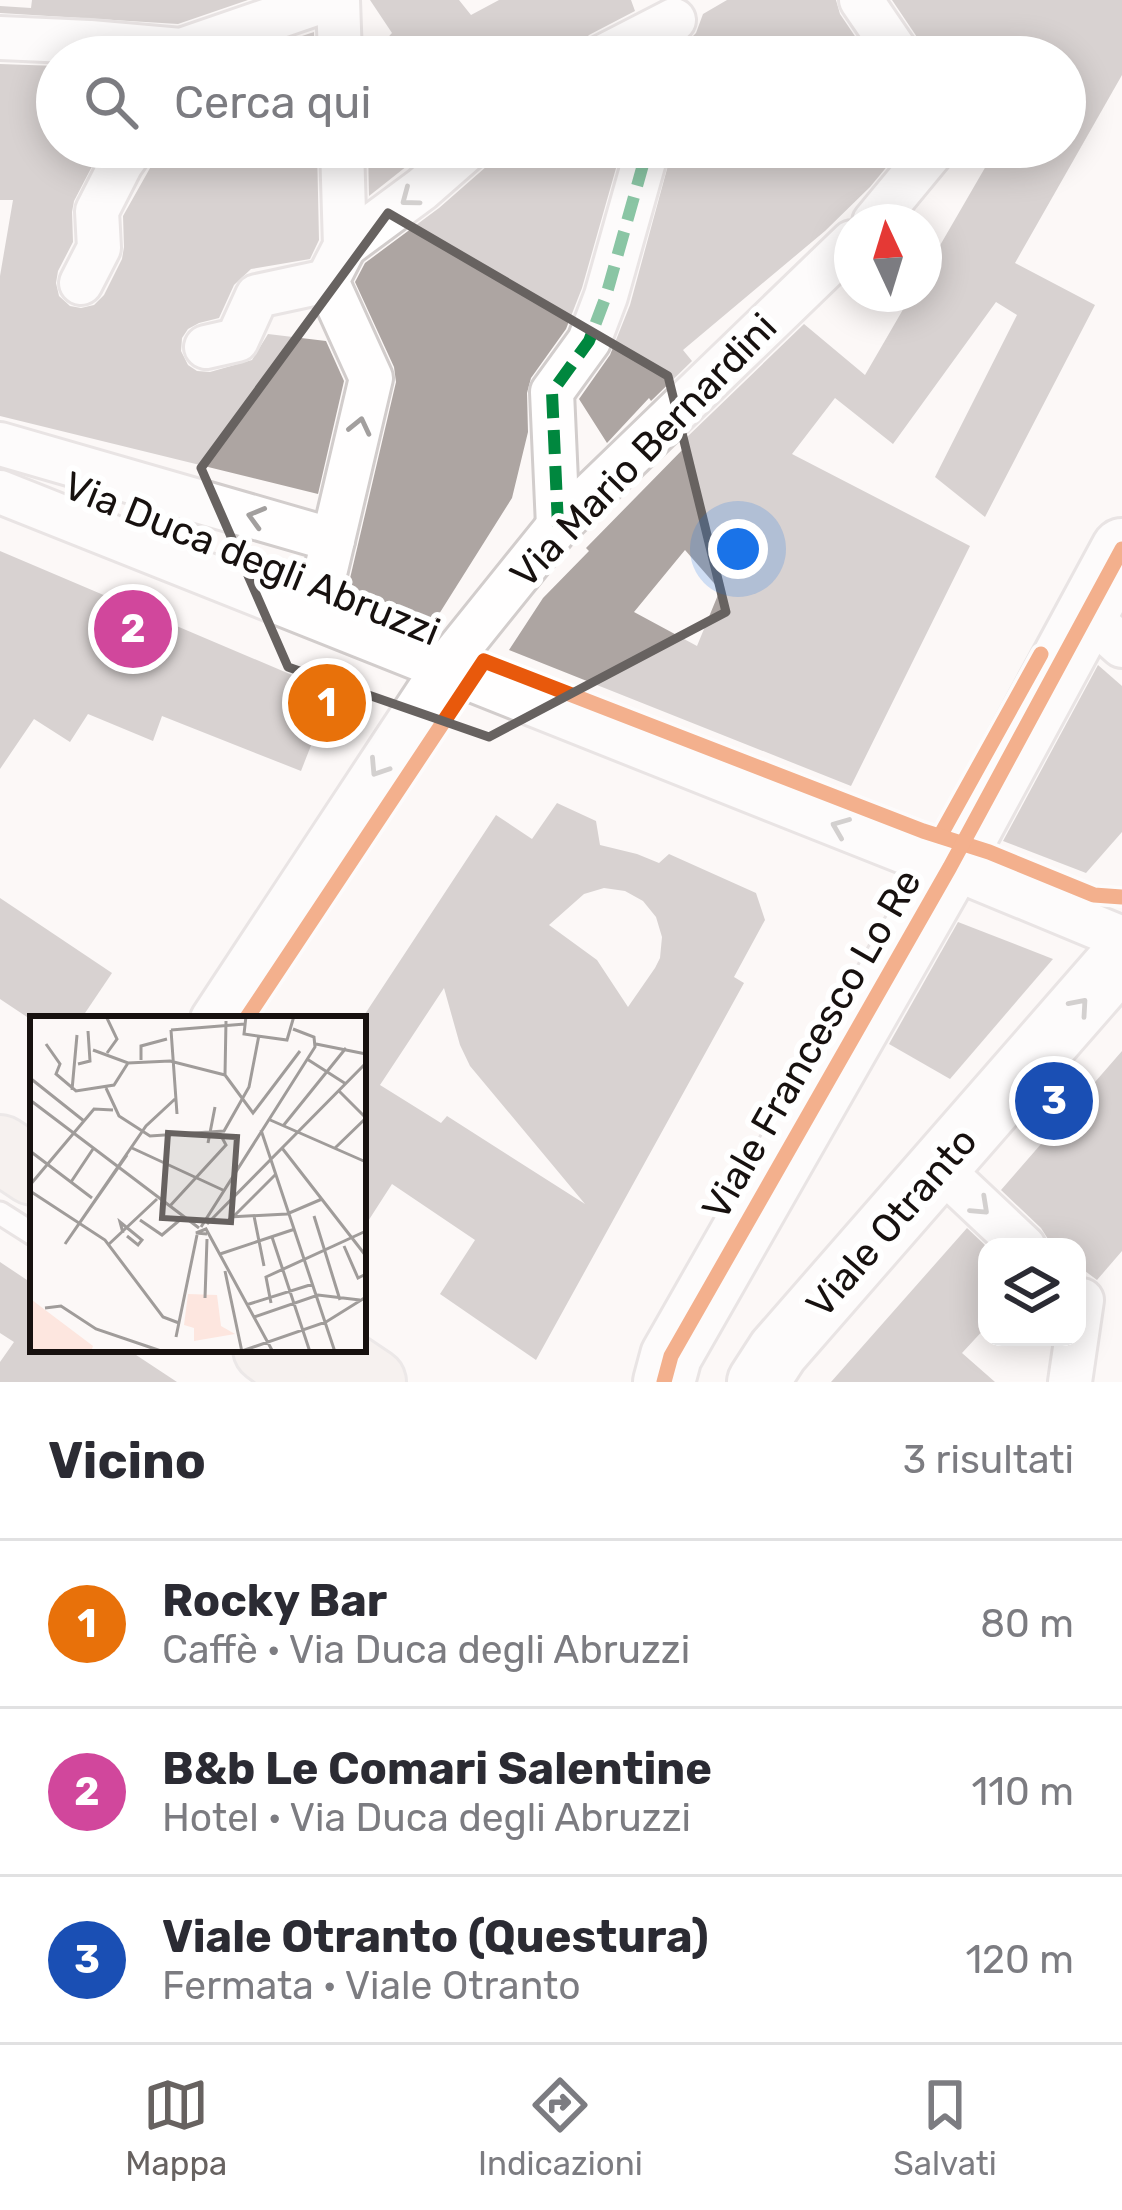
<!DOCTYPE html>
<html lang="it">
<head>
<meta charset="utf-8">
<style>
  body { margin:0; font-family:Rubik,sans-serif; background:#f7f7f7; color:#2b2b33 }
  .controls { position:absolute; right:36px; bottom:36px; display:grid; overflow:hidden; border-radius:24px; box-shadow:0 6px 30px #0003 }
  .controls button { width:108px; height:108px; display:grid; place-items:center; padding:0; border:0; border-bottom:3px solid #e1e1e2; background:#fff; color:#2b2b33; font:60px sans-serif }
  .compass { position:absolute; left:834px; top:204px; width:108px; height:108px; border-radius:50%; background:#fff; box-shadow:0 6px 30px #0003; rotate:356deg }
  .you { position:absolute; left:738px; top:549px; width:42px; height:42px; margin:-30px; border:9px solid #fff; border-radius:50%; background:#1a73e8; box-shadow:0 0 0 18px #1a73e833 }
  .badge { display:grid; place-items:center; width:78px; height:78px; border-radius:50%; background:#676260; color:#fff; font-size:39px; font-weight:700 }
  .pin { position:absolute; translate:-50% -50%; border:6px solid #fff; box-shadow:0 3px 12px #0006 }
  .list { margin:0; padding:0; list-style:none }
  h2 { display:flex; justify-content:space-between; align-items:center; height:156px; margin:0; padding:0 48px; font-size:51px }
  h2 small { font-size:39px; font-weight:400; color:#7c7c81 }
  .list li { display:grid; grid-template-columns:78px 1fr auto; gap:36px; align-items:center; box-sizing:border-box; height:168px; padding:0 48px; border-top:3px solid #e1e1e2 }
  .list b { display:block; font-size:45px; white-space:nowrap }
  .list p { margin:0; font-size:39px; white-space:nowrap; color:#7c7c81 }
  .list em { font-size:39px; font-style:normal; color:#7c7c81 }
  .icon { flex:none; width:66px; height:66px; fill:none; stroke:currentColor; stroke-width:2; stroke-linecap:round; stroke-linejoin:round }
  .map { position:relative; flex:none; width:1122px; height:1382px; overflow:hidden }
  .search { position:absolute; background:#fff; box-shadow:0 6px 30px #0003; left:36px; right:36px; top:36px; height:132px; display:flex; align-items:center; gap:30px; box-sizing:border-box; padding:0 42px; border-radius:66px; color:#7c7c81; font-size:45px }
  .sheet { height:660px; background:#fff }
  nav { display:flex; justify-content:space-around; align-items:center; box-sizing:border-box; height:168px; border-top:3px solid #e1e1e2; background:#fff; font-size:33px; color:#7c7c81 }
  nav a { display:grid; justify-items:center; gap:6px }
  nav .on { color:#676260 }
  .map>svg:first-child { display:block }
  .building { fill:#ada5a2; fill-rule:evenodd }
  .lines { fill:none; stroke-linecap:round; stroke-linejoin:round }
  .lane-casing { stroke:#d2cdcc; stroke-width:27 }
  .street-casing { stroke:#d2cdcc; stroke-width:48 }
  .secondary-casing { stroke:#d2cdcc; stroke-width:66 }
  .primary-casing { stroke:#d9d6d5; stroke-width:72 }
  .lane { stroke:#fffefe; stroke-width:21 }
  .street { stroke:#fffefe; stroke-width:42 }
  .secondary { stroke:#fffefe; stroke-width:60 }
  .primary { stroke:#f0e8e4; stroke-width:66 }
  .quiet { stroke:#00873e; stroke-width:12; stroke-dasharray:24 12; stroke-linecap:butt }
  .cycleway-casing { stroke:#fff; stroke-width:22 }
  .cycleway { stroke:#e8590c; stroke-width:15 }
  .oneway { stroke:#a29f9e }
  .marked { fill:none; stroke:#676260; stroke-width:9; stroke-linejoin:round }
  .labels { text-anchor:middle; stroke-width:12; stroke-linejoin:round; paint-order:stroke }
  .street-label { font-size:39px; fill:#17110f; stroke:#fff }
  .inset-road { fill:none; stroke:#a09c9a; stroke-width:3 }
  .view { fill:#676260; fill-opacity:0.15; stroke:#676260; stroke-width:6 }
  .inset-edge { fill:none; stroke:#17110f; stroke-width:6 }
</style>
</head>
<body>
<div class="map">
<svg width="1122" height="1382" viewBox="0 0 1122 1382">
  <rect width="100%" height="100%" fill="#fcf8f7"/>
  <g class="building">
    <path d="M32 0H248L178 24 0 13V6L31 8Z"/>
    <path d="M370 0H459L471 15 499 0H631L635 11 589 35 580 44 577 57H369L392 33Z"/>
    <path d="M727 0H836L840 14 869 57H683L688 41 696 33 703 14Z"/>
    <path d="M892 0H1122V75L1015 263 1095 305 985 517 935 477 1017 315 996 302 893 444 835 398 792 454 970 546 851 786 509 650 543 598 589 551 586 548 689 443 685 439 804 324 865 375 912 294H924V273L997 147H1065V57H925L921 43ZM685 550 720 590 697 646 634 612Z"/>
    <path d="M314 32V57H239Z"/>
    <path d="M0 64 57 66V147H102L74 201 72 212 73 242 58 271 56 283 59 296 70 306 81 308 94 305 104 295 122 259 124 247 123 216 154 161 158 147H317L319 240 310 259 251 269 234 285 219 318 199 323 188 329 182 338 181 351 188 365 197 371 210 372 252 360 268 334 326 341 344 381 318 494 0 416V276L13 200H0Z"/>
    <path d="M368 147H431L369 196Z"/>
    <path d="M495 147H622L582 288 566 329 531 378 527 393 528 432 512 498 434 622 348 587 396 382 394 367 355 282 365 263 439 208 487 166 494 156Z"/>
    <path d="M673 147H741L767 163 780 147H903L870 187 825 231 683 350 692 361 651 401 649 398 607 443 579 399 610 355 630 305Z"/>
    <path d="M0 551 332 692 301 771 162 716 153 741 88 714 70 742 34 719 0 769Z"/>
    <path d="M1098 665 1122 686V832L1086 873 1003 841Z"/>
    <path d="M557 803 596 821 600 845 637 854 659 863 669 854 756 893 765 920 734 977 744 983 536 1360 440 1294 475 1240 392 1184 363 1229V1017L496 815 532 839ZM604 888 625 891 643 901 656 917 662 937 660 958 655 968 628 1007 597 960 549 925 584 894ZM444 988 460 1045 470 1066 585 1204 447 1116 441 1123 380 1085Z"/>
    <path d="M0 898 112 973 81 1019H30L0 999Z"/>
    <path d="M958 922 1053 959 950 1079 889 1044Z"/>
    <path d="M1122 1051V1251L1097 1280 1077 1265V1247H1049L1048 1239 1041 1228 1001 1190Z"/>
    <path d="M967 1228 987 1247V1326L962 1353 995 1382H831Z"/>
    <path d="M0 1262 33 1284V1349H127L177 1382H0V1362L14 1342 0 1333Z"/>
  </g>
  <g class="lines">
    <g class="lane-casing">
      <path id="lane" d="M0 1213 33 1234"/>
    </g>
    <g class="street-casing">
      <g id="street">
        <path d="M338 0 340 57"/>
        <path d="M861 0 900 57"/>
        <path d="M0 38 90 42 181 50 327 0"/>
        <path d="M602 57 674 20"/>
        <path d="M874 222 936 147"/>
        <path d="M345 246 422 189 470 147"/>
        <path d="M81 283 99 248 97 211 121 164 133 147"/>
        <path d="M206 347 237 340 257 296 327 281"/>
        <path d="M0 444 333 540 315 616"/>
        <path d="M0 492C304 612 606 734 909 854L977 878 1122 938"/>
        <path d="M558 526 552 392 589 341 606 296 648 147"/>
        <path d="M333 540 371 378 327 281 345 246 342 147"/>
        <path d="M1086 614 1122 646"/>
        <path d="M212 1019 442 670 558 526 852 242"/>
        <path d="M939 1167 1024 1247"/>
        <path d="M1070 1382 1082 1300"/>
      </g>
    </g>
    <g class="secondary-casing">
      <g id="secondary">
        <path d="M664 1382 671 1356 950 867 1122 549"/>
        <path d="M758 1382 778 1351 1122 957"/>
      </g>
    </g>
    <g class="primary-casing">
      <g id="primary">
        <path d="M0 1149 33 1171"/>
        <path d="M267 1349 312 1382"/>
        <path d="M323 1349 372 1382"/>
      </g>
    </g>
    <use href="#lane" class="lane"/>
    <use href="#street" class="street"/>
    <use href="#secondary" class="secondary"/>
    <use href="#primary" class="primary"/>
    <path class="quiet" d="M558 526 552 392 589 341 606 296 648 147"/>
    <g class="cycleway-casing">
      <g id="cycleway">
        <path d="M940 836 1041 654"/>
        <path d="M246 1019 484 661 923 831 989 852 1094 895 1122 897"/>
        <path d="M664 1382 671 1356 950 867 1122 549"/>
      </g>
    </g>
    <use href="#cycleway" class="cycleway"/>
  </g>
  <defs><path id="oneway-chevron" d="M-2-3.5L2.5 0L-2 3.5" fill="none" stroke-width="1.6" stroke-linecap="round" stroke-linejoin="round" transform="scale(3)"/></defs>
  <g class="oneway">
    <use href="#oneway-chevron" transform="translate(409 198) rotate(143)"/>
    <use href="#oneway-chevron" transform="translate(360 426) rotate(-77)"/>
    <use href="#oneway-chevron" transform="translate(256 517) rotate(-164)"/>
    <use href="#oneway-chevron" transform="translate(378 768) rotate(123)"/>
    <use href="#oneway-chevron" transform="translate(840 827) rotate(-158)"/>
    <use href="#oneway-chevron" transform="translate(1080 1006) rotate(-49)"/>
    <use href="#oneway-chevron" transform="translate(981 1207) rotate(43)"/>
  </g>
  <path d="M0 0H1122V1382H0ZM388 213 668 376 726 612 489 737 288 667 201 468Z" fill="#fcf8f7" fill-opacity=".55" fill-rule="evenodd"/>
  <path class="marked" d="M388 213 668 376 726 612 489 737 288 667 201 468Z"/>
  <g class="labels">
    <g class="street-label">
      <text transform="translate(643 450) rotate(-46)" y="14">Via Mario Bernardini</text>
      <text transform="translate(252 558) rotate(22)" y="14">Via Duca degli Abruzzi</text>
      <text transform="translate(811 1044) rotate(-60)" y="14">Viale Francesco Lo Re</text>
      <text transform="translate(891 1222) rotate(-49)" y="14">Viale Otranto</text>
    </g>
  </g>
  <g transform="translate(30 1016)">
    <rect width="336" height="336" fill="#fcf8f7"/>
    <path d="M158 278 187 279 191 310 205 318 164 325V312L154 309ZM2 284 63 330 61 336H0Z" fill="#fde6df"/>
    <path class="inset-road" d="M76 0 87 23 77 37M216 0 214 18 257 24 264 0M141 14 147 98M141 14 215 8M16 28 30 48 26 58 46 75 84 69 98 47M286 28 336 38M63 34 98 47 140 45 195 59M277 43 316 68M111 44V30L137 23M48 48 60 45 58 15M195 59 223 97 270 35M195 59 196 5M0 62 54 105M76 72 89 100 120 120 194 115 219 71 229 19M42 74 47 19M309 75 336 102M0 84 169 212M238 103 336 146M253 110 316 32M231 114 305 336M178 127 185 91M102 132 195 175M252 132 336 240M305 132 336 102M0 135 62 182M97 139 35 228 116 110 145 83M41 166 63 133M0 169 64 93 83 94M0 175 75 224 133 301 149 307M139 191 196 129 189 116M224 200 234 250M284 200 310 284M199 201 257 198 292 183M203 201 246 158M110 204 132 219 151 203M177 208 336 47M171 211 285 31 284 21 263 13M93 217 90 206 112 224 108 229 97 220M177 218 166 217 176 213 243 336M242 221 280 336M78 229 127 183M314 230 328 262 336 258M190 238 265 213M195 255 212 336M175 282 177 223M241 287 236 261 336 215M216 289 283 268M15 292 31 290 66 313 134 336M224 301 288 279 330 284M146 321 167 219M212 335 296 306 336 281"/>
    <path class="view" d="M138 117 207 121 201 206 132 202Z"/>
    <rect width="336" height="336" class="inset-edge"/>
  </g>
</svg>
<div class="controls">
<button><svg class="icon" aria-label="layers" viewBox="0 0 24 24"><path d="M12 4l9 5-9 5-9-5zM3 14l9 5 9-5"/></svg></button>
</div>
<svg class="compass" viewBox="-18 -18 36 36"><path d="M0-13l5 13h-10z" fill="#e53935"/><path d="M0 13l5-13h-10z" fill="#7c7c81"/></svg>
<div class="you"></div>
<div class="pin badge" style="left:327px;top:703px;background:#e8710a">1</div>
<div class="pin badge" style="left:133px;top:629px;background:#d1479c">2</div>
<div class="pin badge" style="left:1054px;top:1101px;background:#1a4fb4">3</div>
<div class="search"><svg class="icon" aria-label="search" viewBox="0 0 24 24"><circle cx="10" cy="10" r="6"/><path d="M15 15l6 6"/></svg>Cerca qui</div>
</div>
<section class="sheet">
<h2>Vicino<small>3 risultati</small></h2>
<ul class="list">
<li><span class="badge" style="background:#e8710a">1</span><div><b>Rocky Bar</b><p>Caffè · Via Duca degli Abruzzi</p></div><em>80 m</em></li>
<li><span class="badge" style="background:#d1479c">2</span><div><b>B&amp;b Le Comari Salentine</b><p>Hotel · Via Duca degli Abruzzi</p></div><em>110 m</em></li>
<li><span class="badge" style="background:#1a4fb4">3</span><div><b>Viale Otranto (Questura)</b><p>Fermata · Viale Otranto</p></div><em>120 m</em></li>
</ul>
</section>
<nav>
<a class="on"><svg class="icon" aria-label="map" viewBox="0 0 24 24"><path d="M3 6l6-2 6 2 6-2v14l-6 2-6-2-6 2zM9 4v14M15 6v14"/></svg>Mappa</a>
<a><svg class="icon" aria-label="directions" viewBox="0 0 24 24"><path d="M12 3l9 9-9 9-9-9zM9 14v-3h6M13 9l2 2-2 2"/></svg>Indicazioni</a>
<a><svg class="icon" aria-label="saved" viewBox="0 0 24 24"><path d="M7 4h10v16l-5-4-5 4z"/></svg>Salvati</a>
</nav>
</body>
</html>
